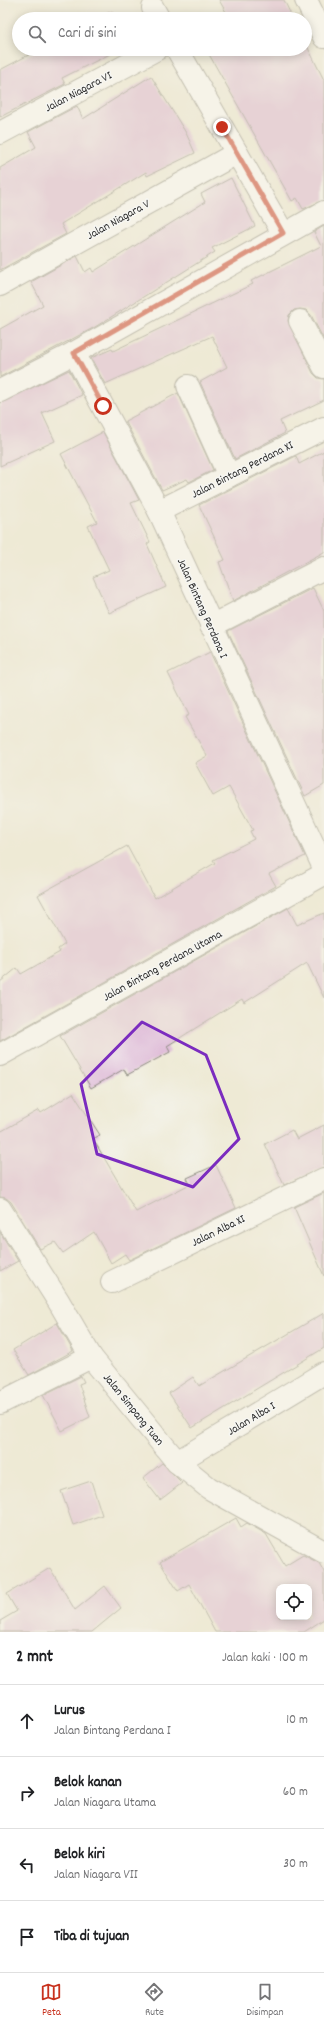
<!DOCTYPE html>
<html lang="id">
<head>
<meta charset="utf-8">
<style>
  body { margin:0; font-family:Dekko,sans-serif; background:#f6f6f6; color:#202124 }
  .controls { position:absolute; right:12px; bottom:12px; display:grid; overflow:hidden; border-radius:8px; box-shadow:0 2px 10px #0003 }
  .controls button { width:36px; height:36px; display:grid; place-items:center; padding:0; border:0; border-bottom:1px solid #e0e0e0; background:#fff; color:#202124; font:20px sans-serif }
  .stop { position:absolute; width:12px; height:12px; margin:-9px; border:3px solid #c8321e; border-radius:50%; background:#fff }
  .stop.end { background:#c8321e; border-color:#fff; box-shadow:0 1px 4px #0008 }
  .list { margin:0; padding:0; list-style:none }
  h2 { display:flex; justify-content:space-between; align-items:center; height:52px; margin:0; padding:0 16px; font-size:17px }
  h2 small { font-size:13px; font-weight:400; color:#757577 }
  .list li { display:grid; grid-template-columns:26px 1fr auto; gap:12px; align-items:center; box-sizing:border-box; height:72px; padding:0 16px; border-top:1px solid #e0e0e0 }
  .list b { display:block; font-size:15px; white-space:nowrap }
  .list p { margin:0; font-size:13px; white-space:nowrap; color:#757577 }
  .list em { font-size:13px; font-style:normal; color:#757577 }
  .icon { flex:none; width:22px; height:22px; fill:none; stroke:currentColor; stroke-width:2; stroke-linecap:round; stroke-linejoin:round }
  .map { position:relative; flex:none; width:324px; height:1632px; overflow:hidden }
  .search { position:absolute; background:#fff; box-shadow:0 2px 10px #0003; left:12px; right:12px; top:12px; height:44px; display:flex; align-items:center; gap:10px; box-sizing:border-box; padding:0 14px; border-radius:22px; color:#757577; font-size:15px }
  .sheet { height:340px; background:#fff }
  nav { display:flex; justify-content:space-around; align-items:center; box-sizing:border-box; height:56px; border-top:1px solid #e0e0e0; background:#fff; font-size:11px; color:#757577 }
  nav a { display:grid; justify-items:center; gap:2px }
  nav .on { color:#c8321e }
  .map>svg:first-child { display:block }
  .building { fill:#ddb6d5; fill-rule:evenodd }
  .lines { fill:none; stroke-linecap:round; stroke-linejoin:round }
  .minor-casing { stroke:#8c8a80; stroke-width:24 }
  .minor { stroke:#fff; stroke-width:22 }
  .route { stroke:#c8321e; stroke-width:5 }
  .marked { fill:none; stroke:#7b2cbf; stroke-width:3; stroke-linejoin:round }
  .labels { text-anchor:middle; stroke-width:3; stroke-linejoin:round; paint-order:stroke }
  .street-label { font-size:12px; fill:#2b2b2b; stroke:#f6f6f2 }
</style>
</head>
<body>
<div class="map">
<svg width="324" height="1632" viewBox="0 0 324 1632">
  <rect width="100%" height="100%" fill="#f6f6f2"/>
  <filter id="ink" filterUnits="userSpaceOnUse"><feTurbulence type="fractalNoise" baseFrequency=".025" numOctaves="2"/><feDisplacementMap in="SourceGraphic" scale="8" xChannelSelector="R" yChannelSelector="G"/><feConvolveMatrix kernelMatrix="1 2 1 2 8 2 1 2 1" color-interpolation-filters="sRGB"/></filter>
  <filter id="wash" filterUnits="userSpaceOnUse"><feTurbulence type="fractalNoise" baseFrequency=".012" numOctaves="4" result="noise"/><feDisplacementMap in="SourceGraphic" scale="16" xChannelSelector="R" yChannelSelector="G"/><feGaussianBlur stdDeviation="0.9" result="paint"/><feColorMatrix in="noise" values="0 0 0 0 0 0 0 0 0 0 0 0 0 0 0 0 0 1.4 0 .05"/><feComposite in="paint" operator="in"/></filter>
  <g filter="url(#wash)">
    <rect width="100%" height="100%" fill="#eeead5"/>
    <g id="blocks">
      <g class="building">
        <path d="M219 0H284L293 19H230Z"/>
        <path d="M112 11 116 19H96Z"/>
        <path d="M305 42 324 80V200L303 209 297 198 292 201 206 49H305Z"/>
        <path d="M40 49H120L62 78 65 84 0 117V70Z"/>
        <path d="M151 76 186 133 195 153 147 176 146 172 61 224 66 234 0 270V168L36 147 28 132 77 106 83 119Z"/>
        <path d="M231 178 255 226 212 248 215 252 95 327 0 377V329L43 305 31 282 77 256 85 272 91 268 93 272 205 202 201 194Z"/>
        <path d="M324 226V340L311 315 306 310 300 309 294 310 289 315 288 321 313 373 318 378 324 379V400L280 421 285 433 235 459 200 382 227 367 212 336 105 384 91 358 112 349 113 351 253 284 251 281 321 246 314 232Z"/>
        <path d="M69 370 82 395 42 413 55 441 0 466V403Z"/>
        <path d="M178 393 213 470 189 482 187 479 162 490 125 421Z"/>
        <path d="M103 432 139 500 131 503 150 542 147 544 166 587 109 613 93 577 109 570 88 526 97 522 61 454Z"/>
        <path d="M324 451V552L233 601 219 562 225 560 199 505 296 456 299 464Z"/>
        <path d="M313 588 324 611V785L305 796 228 631Z"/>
        <path d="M210 652 305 856 269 874 276 886 0 1041V982L17 968 21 974 60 952 58 949 65 944 38 895 127 846 155 898 215 863 213 860 254 839 250 831 253 830 229 787 213 796 195 763 207 756 185 717 189 715 168 673Z"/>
        <path d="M288 908 297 925 324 913V998L307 963 244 1003 242 999 167 1046 170 1052 127 1075 124 1069 91 1088 60 1036Z"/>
        <path d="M73 1093 100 1135 93 1139 136 1212 190 1184 187 1178 216 1165 236 1208 129 1260 125 1254 111 1263 94 1232 63 1253 55 1242 40 1249 11 1202 6 1198 0 1197V1132L39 1110 41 1113Z"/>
        <path d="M324 1125V1167L284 1185 265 1144 292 1130 297 1139Z"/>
        <path d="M324 1193V1276L294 1207Z"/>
        <path d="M0 1232 18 1261 0 1271Z"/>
        <path d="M324 1313V1348L192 1428 169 1393 193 1377 199 1386Z"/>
        <path d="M57 1323 73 1351 29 1375 13 1350Z"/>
        <path d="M81 1376 84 1382 79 1384 90 1417 62 1431 43 1395Z"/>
        <path d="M162 1463 182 1483 160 1500 143 1478Z"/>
        <path d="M91 1481 102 1515 73 1525 61 1491Z"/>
        <path d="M236 1518 241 1527 247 1523 266 1534 285 1566 303 1555 319 1563 324 1572V1619L304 1632H215L189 1584 178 1591 160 1562ZM279 1587H309V1617H279Z"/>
        <path d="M50 1568 75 1610 105 1586 121 1608 92 1632H0V1621L17 1611 7 1594Z"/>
      </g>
    </g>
  </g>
  <g filter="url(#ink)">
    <use href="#blocks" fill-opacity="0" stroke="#8c8a80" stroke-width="1"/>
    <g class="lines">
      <g class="minor-casing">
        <g id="minor">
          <path d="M306 0 324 37"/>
          <path d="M153 8 159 19"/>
          <path d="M177 49 283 233"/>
          <path d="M0 133 157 49"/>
          <path d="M0 285 237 153"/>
          <path d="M300 321 324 367"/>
          <path d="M74 353 159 511 324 868"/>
          <path d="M188 386 229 476"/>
          <path d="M0 391 74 353 324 212"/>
          <path d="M159 511 324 428"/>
          <path d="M211 626 324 568"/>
          <path d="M0 1055 324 874"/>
          <path d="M0 1209 59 1302 91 1357 177 1462 209 1488 324 1552"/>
          <path d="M112 1282 324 1179"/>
          <path d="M0 1403 91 1357"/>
          <path d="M177 1462 324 1373"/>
        </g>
      </g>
      <use href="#minor" class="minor"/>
    </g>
  </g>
  <g class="lines" filter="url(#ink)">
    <path class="route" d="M103 406 74 353 283 233 222 127"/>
  </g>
  <path d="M0 0H324V1632H0ZM142 1022 206 1055 239 1139 193 1187 97 1154 81 1084Z" fill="#eeead5" fill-opacity=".55" fill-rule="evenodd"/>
  <path class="marked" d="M142 1022 206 1055 239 1139 193 1187 97 1154 81 1084Z"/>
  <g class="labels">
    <g class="street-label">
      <text transform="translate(78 91) rotate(-28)" y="4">Jalan Niagara VI</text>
      <text transform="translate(118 219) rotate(-29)" y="4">Jalan Niagara V</text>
      <text transform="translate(242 469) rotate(-27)" y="4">Jalan Bintang Perdana XI</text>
      <text transform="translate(203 608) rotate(66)" y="4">Jalan Bintang Perdana I</text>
      <text transform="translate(162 965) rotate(-29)" y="4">Jalan Bintang Perdana Utama</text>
      <text transform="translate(218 1230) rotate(-26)" y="4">Jalan Alba XI</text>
      <text transform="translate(134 1409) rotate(51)" y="4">Jalan Simpang Tuan</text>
      <text transform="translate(251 1418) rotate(-31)" y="4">Jalan Alba I</text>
    </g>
  </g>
</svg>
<div class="controls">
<button><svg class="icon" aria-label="locate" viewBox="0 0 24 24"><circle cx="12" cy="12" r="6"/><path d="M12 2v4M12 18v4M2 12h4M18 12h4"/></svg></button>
</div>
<div class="stop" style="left:103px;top:406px"></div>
<div class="stop end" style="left:222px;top:127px"></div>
<div class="search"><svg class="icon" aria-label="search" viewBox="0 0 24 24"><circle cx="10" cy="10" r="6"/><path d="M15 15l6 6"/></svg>Cari di sini</div>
</div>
<section class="sheet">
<h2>2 mnt<small>Jalan kaki · 100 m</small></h2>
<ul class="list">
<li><svg class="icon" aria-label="ahead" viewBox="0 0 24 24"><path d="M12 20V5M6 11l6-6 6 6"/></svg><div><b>Lurus</b><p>Jalan Bintang Perdana I</p></div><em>10 m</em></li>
<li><svg class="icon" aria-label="right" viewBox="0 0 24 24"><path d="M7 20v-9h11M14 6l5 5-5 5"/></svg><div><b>Belok kanan</b><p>Jalan Niagara Utama</p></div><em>60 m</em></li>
<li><svg class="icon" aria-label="left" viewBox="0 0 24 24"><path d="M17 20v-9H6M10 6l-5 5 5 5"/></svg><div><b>Belok kiri</b><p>Jalan Niagara VII</p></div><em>30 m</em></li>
<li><svg class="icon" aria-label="arrive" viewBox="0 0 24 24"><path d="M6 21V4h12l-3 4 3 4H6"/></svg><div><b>Tiba di tujuan</b></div></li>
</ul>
</section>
<nav>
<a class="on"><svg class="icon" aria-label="map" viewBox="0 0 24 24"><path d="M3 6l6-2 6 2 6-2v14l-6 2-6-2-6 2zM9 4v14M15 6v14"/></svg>Peta</a>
<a><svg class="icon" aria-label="directions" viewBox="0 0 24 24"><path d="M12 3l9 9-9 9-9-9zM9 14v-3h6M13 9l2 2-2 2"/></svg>Rute</a>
<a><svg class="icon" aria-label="saved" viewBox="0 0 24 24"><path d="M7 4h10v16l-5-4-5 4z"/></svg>Disimpan</a>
</nav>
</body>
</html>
